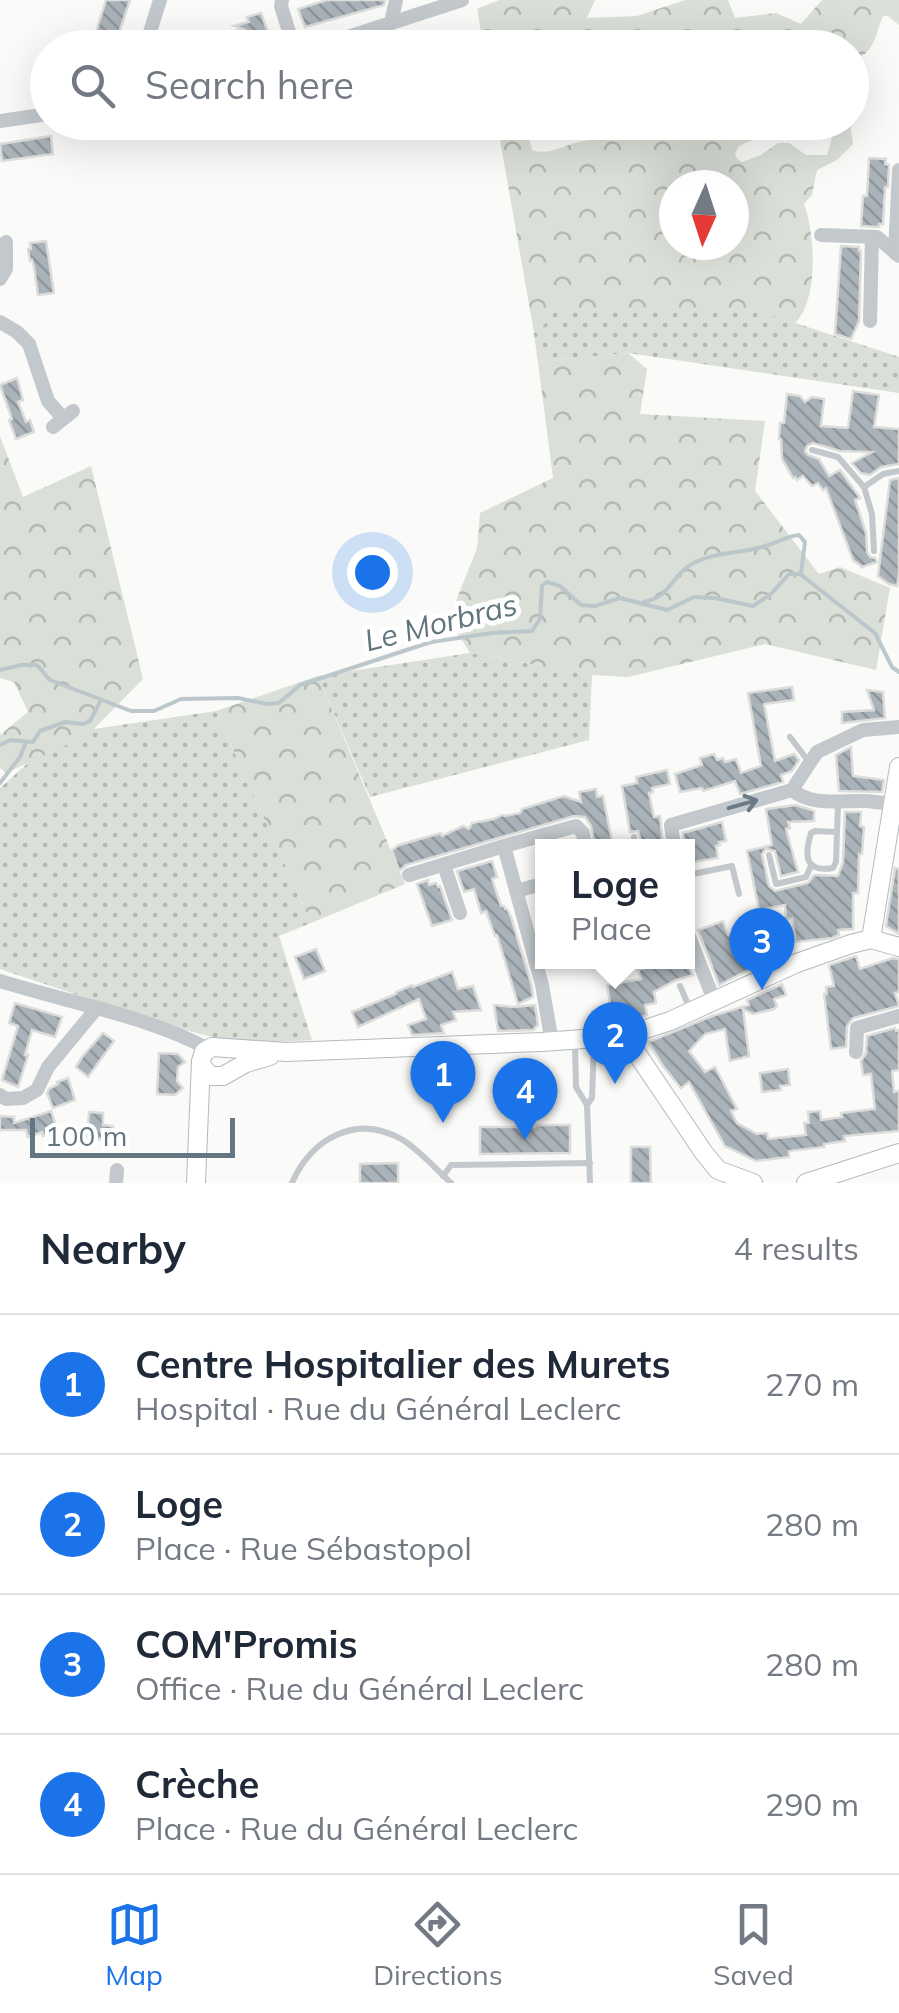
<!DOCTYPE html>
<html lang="en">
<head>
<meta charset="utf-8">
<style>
  body { margin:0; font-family:Mulish,sans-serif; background:#f2f2f3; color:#1f2937 }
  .compass { position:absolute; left:659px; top:170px; width:90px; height:90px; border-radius:50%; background:#fff; box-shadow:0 10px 40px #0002; rotate:183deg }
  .scale { position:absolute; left:30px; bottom:25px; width:205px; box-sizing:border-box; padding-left:10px; border:5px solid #657683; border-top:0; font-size:28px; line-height:35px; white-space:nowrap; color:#657683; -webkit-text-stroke:8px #fff; paint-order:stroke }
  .you { position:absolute; left:372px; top:572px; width:35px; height:35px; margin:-25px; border:8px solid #fff; border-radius:50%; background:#1a73e8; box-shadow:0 0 0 15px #1a73e833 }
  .badge { display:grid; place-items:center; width:65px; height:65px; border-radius:50%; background:#1a73e8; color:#fff; font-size:32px; font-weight:700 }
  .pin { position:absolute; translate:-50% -82px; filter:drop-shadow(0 2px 5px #0008) }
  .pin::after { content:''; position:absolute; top:52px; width:35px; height:30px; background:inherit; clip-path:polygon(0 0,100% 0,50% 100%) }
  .popup { position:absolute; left:535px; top:839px; width:160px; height:130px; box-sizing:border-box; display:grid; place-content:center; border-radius:0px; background:#fff; filter:drop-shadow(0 2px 8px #0005); font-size:32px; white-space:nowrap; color:#747a83 }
  .popup b { font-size:38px; color:#1f2937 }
  .popup::after { content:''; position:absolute; left:50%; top:100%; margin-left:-20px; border:20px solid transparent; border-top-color:#fff }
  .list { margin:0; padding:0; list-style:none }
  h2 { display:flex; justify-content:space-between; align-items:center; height:130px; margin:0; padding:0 40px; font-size:42px }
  h2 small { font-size:32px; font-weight:400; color:#747a83 }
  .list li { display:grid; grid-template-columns:65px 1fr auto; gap:30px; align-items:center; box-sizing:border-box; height:140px; padding:0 40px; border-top:2px solid #e0e1e3 }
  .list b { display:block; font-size:38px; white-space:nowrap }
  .list p { margin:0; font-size:32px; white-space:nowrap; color:#747a83 }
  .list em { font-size:32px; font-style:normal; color:#747a83 }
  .icon { flex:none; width:55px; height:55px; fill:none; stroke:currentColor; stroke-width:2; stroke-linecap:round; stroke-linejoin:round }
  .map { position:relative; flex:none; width:899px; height:1183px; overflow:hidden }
  .search { position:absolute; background:#fff; box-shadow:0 10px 40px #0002; left:30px; right:30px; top:30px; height:110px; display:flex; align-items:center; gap:25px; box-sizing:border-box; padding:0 35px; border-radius:55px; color:#747a83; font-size:38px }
  .sheet { height:690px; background:#fff }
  nav { display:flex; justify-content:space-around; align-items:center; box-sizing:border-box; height:140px; border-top:2px solid #e0e1e3; background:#fff; font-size:28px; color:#747a83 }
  nav a { display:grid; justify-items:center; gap:5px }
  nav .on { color:#1a73e8 }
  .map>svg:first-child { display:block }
  .grass { fill:url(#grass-dots) }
  .forest { fill:url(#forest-crowns); fill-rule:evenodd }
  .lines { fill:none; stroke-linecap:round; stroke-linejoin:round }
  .stream { stroke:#bbc7cb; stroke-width:4 }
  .building { fill:url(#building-back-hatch); stroke:#dcdcda; stroke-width:2.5 }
  .secondary-casing { stroke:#b3babf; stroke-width:20 }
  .service { stroke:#c3c8cc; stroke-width:6 }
  .minor { stroke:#c3c8cc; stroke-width:14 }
  .secondary { stroke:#fff; stroke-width:18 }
  .oneway { stroke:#6a7a87 }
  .labels { text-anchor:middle; stroke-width:10; stroke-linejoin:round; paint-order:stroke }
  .water-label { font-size:30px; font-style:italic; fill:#60757c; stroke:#fff }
</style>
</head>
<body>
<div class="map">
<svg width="899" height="1183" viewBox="0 0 899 1183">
  <defs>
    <pattern id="grass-dots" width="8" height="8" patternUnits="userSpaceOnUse" patternTransform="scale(2.5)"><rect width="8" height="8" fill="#dadfd7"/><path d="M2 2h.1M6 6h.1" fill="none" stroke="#b4b9b4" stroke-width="1.8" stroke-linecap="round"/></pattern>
    <pattern id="forest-crowns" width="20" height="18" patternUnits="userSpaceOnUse" patternTransform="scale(2.5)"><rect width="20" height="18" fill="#dadfd7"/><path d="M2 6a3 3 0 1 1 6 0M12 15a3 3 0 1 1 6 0" fill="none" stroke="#b4b9b4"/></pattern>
    <pattern id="building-back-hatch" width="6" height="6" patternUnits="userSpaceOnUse" patternTransform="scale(2.5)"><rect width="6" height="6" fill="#aab3b9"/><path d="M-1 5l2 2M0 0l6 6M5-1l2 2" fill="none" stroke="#8e969c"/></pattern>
  </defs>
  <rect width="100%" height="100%" fill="#fafaf8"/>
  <g class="grass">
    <path d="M679 308H750L899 357V393L628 353 538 362 533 327 544 325 548 312Z"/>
    <path d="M470 653 592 675 589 740 370 797 318 676Z"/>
    <path d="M216 711 311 923 279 936 312 1040 239 1044 170 1026 0 969V788L60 734Z"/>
  </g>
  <g class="forest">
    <path d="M499 0H595L587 18 637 16 685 0H728L735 18 776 13 801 24 822 0H899V25L888 16H883C874 37 876 52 852 61V48L484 47 477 9Z"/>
    <path d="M497 123H525L532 150C549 156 562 146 579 142 599 137 617 141 631 123H765L768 127 764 135 739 146 735 154 737 159 742 162 761 155 778 143H789L806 155H827L832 138 829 133 818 126 820 123H850L853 144 837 160 817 170 812 195 804 204C815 233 819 300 795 323L750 308 548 312 544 325 533 327ZM734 185V245H674V185Z"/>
    <path d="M628 353 647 369 640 414 765 421 755 491 819 574 840 567 890 588 876 670 765 644 628 677 592 675 470 653 449 619 477 548 480 513 553 478 538 362Z"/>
    <path d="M0 436 23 497 91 466 143 679 88 735 6 773 0 768V735L28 712 14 682 0 678Z"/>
    <path d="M318 676 405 884 311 923 216 711Z"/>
  </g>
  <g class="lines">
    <g class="stream">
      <path d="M644 602C667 598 670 581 686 568 706 552 738 554 762 547 775 544 786 536 799 535L805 542 801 573"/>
      <path d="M0 670 21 665H37L50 680 131 711H154L181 699 238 698 267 704 279 703 300 685 431 642 492 633 532 631 540 619 542 586 547 582 560 586 581 605 595 606 620 598 667 610 694 597 715 598 753 606 771 594 789 574H800L875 633 892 667 899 672"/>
      <path d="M0 745 10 740 33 742 40 731 65 722 83 724 90 721 101 700"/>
      <path d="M0 783 20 757 26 742"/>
    </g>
  </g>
  <g class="building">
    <path d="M106 0H130L114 48H91Z"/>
    <path d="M327 0H385L384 5 305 27 298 9Z"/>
    <path d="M261 13 270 38 241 48H228L224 34 243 29 234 26 249 22 247 17Z"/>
    <path d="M51 136 53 154 2 161 0 144Z"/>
    <path d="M869 158 886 159 885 164 889 165 888 187H885L883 224H879V227L861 226 863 196H867Z"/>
    <path d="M46 241 54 293 38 295 34 267 32 260 30 261 28 249H31L30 243Z"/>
    <path d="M841 246 859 247V251H861L859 321 851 339 835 334Z"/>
    <path d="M17 378 23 400 18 402 26 422 30 420 34 432 16 439 9 420 12 419 0 385Z"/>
    <path d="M853 391 879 395 874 427 899 429V464L881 467 870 475 861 473 852 463 872 452 840 451 813 443 807 446 805 451 808 455 819 459 829 476 840 470 860 498 855 500 866 533 867 552 870 557 875 558 877 562 862 567 853 560 826 488 823 490 818 483 812 486 803 476 797 480 795 477 793 478 782 459 781 439H779L780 423H784L787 394 800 396 805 402 812 397 824 399 821 426 848 428Z"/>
    <path d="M899 478V575L897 586 889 584 878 576 890 480Z"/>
    <path d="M792 687 794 700 764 704 775 761 794 754 799 760 792 771 781 775 783 782 740 794 735 781 703 791 702 788 680 792 675 774 702 765 700 758 714 754 717 760 723 758 725 762 736 759 741 773 761 766 748 693Z"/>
    <path d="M867 690 883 692 885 718 842 723V712L874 710Z"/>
    <path d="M851 747 853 776 884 780 882 792 839 791 836 755Z"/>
    <path d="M667 770 670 784 652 788 653 792 649 793 654 817 660 816 663 846H650L648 840 641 841 638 831 630 832 622 786 637 783 636 777Z"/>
    <path d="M596 789 597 797 603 796 613 846H595L591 826 585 817 574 816 406 865 399 871 392 850 399 845 441 833 442 836 463 826 469 829 472 823 494 819 502 815 505 816 520 813 522 809 564 796 581 802 579 792Z"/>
    <path d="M796 805 814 811V821L788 822 790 828 786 829 798 872 781 876 775 851 766 849 762 854 769 886 775 891 808 883 814 875 838 876 843 862 845 812H861L860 826 864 827 862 854H859L858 893H853V929L838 930 839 935 832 938 796 942 792 919H786L785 905 759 910 747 851 772 845 766 809Z"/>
    <path d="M722 822 726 841 719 842 720 845 716 846 718 858 688 863V846H684L683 833Z"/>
    <path d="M492 861 497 877 492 879 501 906H504L505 909H507L511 917 532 987 533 997 518 1004 497 935 495 936 486 911 481 913 474 889 464 892 457 871Z"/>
    <path d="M895 868 899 869V934L886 926Z"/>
    <path d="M428 880 429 885 436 883 438 887 440 886 452 920 432 926 417 884Z"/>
    <path d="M723 921 728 935 731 934 732 940 739 937 742 945 754 943 762 963 719 985 698 930Z"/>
    <path d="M316 949 325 971 304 979 295 957Z"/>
    <path d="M856 956 860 969 893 958 899 959V992L895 993 899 1006 853 1018 847 1026 846 1047 831 1049 824 994H827L826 987 834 986 829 965Z"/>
    <path d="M662 962H687L693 975 676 980 654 992 656 1003 645 1005 647 1015 630 1021 596 1026 595 1011 611 1008 607 985 641 979 638 970Z"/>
    <path d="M452 972 458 989 473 986 481 1010 453 1012 456 1020 441 1025 444 1033 412 1035 408 1025 426 1019 419 999 358 1027 352 1012 396 994V992L412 985 413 987Z"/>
    <path d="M782 984 786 995 774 999 777 1006 774 1009 753 1014 743 1009 749 1056 730 1061 725 1029 705 1034 689 1051 705 1072 715 1067 737 1109 731 1111 737 1123 757 1134 767 1133 768 1139 806 1135 804 1123H809L808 1112 820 1111 821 1120 842 1117 841 1113 875 1109 871 1074 863 1075 861 1061 866 1053 867 1036 895 1028 896 1031 899 1030V1070L892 1071 894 1092 899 1091V1131L844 1136 845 1141 824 1144V1147L789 1151V1157L756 1161 725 1146 689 1082 681 1088 663 1066 648 1042 712 1016 749 1005 747 1000Z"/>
    <path d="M15 1003 62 1017 55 1037 32 1030 25 1055H28L18 1087 2 1080 18 1026 9 1023Z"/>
    <path d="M494 1005 514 1007 535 1005 538 1025 533 1030 498 1031Z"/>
    <path d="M103 1033 114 1041 88 1077 76 1067 82 1057Z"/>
    <path d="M159 1053 178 1054 185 1062 178 1067 177 1081 183 1088 175 1095 157 1094Z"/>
    <path d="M788 1069 790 1085 780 1086 781 1090 762 1092 760 1073Z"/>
    <path d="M68 1078 75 1100 53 1108 47 1093 49 1089 58 1084 57 1082Z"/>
    <path d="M51 1111 58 1131 43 1136 42 1132 28 1137 26 1130H0V1116L14 1117V1123Z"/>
    <path d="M89 1112 103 1113V1125L113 1126 112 1140 87 1138Z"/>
    <path d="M536 1125H570V1153L480 1154V1127H535Z"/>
    <path d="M631 1147H650L651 1183H631Z"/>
    <path d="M398 1163V1183H360V1164Z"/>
  </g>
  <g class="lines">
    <g class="secondary-casing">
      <g id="secondary">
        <path d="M871 939 899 767"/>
        <path d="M625 1036 704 1153 718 1170 753 1183"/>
        <path d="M201 1065 210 1076H223L246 1063 270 1056"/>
        <path d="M196 1183 201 1061 204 1052 212 1047 286 1052 542 1042 625 1036 670 1021 797 963 851 944 871 939 899 947"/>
        <path d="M806 1183 899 1153"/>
      </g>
    </g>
    <g class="service">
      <path d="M812 450 838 457 864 487 872 514 874 551"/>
      <path d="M864 487 883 474 899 471"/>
      <path d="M790 737 809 762"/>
      <path d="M837 832 815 831 811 833C804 856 805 873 833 868L836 862 838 803"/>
      <path d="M634 837 635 846"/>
      <path d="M769 855 776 884 806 877 811 866"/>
      <path d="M688 875 732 866 739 894"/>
      <path d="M680 986 691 1011"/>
      <path d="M575 1044 576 1087 587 1105"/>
      <path d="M443 1176 451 1165 590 1163"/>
      <path d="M292 1183C311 1138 357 1113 403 1140 420 1151 436 1169 451 1183"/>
      <path d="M590 1183 587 1105 592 1098 594 1042"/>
    </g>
    <g class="minor">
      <path d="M282 0 281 6 294 48"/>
      <path d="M391 23 396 0"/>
      <path d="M145 48 160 0"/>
      <path d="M314 48 462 0"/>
      <path d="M0 121 48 114"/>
      <path d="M821 235 877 237 899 256"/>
      <path d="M895 253 899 170"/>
      <path d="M0 279 6 269V242"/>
      <path d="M870 321 872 237"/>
      <path d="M0 322 17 332 29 344 48 401 63 418"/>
      <path d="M53 427 73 411"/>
      <path d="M792 790C813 807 841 800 867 801 875 802 884 803 893 804"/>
      <path d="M674 846 671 825 792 790 817 752 863 730 899 727"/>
      <path d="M444 865 460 913"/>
      <path d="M409 875 504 846"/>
      <path d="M516 891 542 884"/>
      <path d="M688 934 714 1000"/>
      <path d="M0 981C66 1002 148 1016 208 1049"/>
      <path d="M554 1041 550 1031 542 985 504 846 576 826 583 833 585 846"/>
      <path d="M856 1052 857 1028 899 1016"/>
      <path d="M0 1095 6 1099 23 1098 37 1090 48 1067 96 1009"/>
      <path d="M116 1183 117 1170"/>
    </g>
    <use href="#secondary" class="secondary"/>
  </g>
  <defs><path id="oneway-shaft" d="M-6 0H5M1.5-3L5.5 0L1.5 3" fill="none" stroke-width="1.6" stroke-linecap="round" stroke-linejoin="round" transform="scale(2.5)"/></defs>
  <use class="oneway" href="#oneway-shaft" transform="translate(743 804) rotate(-16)"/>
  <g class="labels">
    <g class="water-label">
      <text transform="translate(441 623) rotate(-14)" y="10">Le Morbras</text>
    </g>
  </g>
</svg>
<svg class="compass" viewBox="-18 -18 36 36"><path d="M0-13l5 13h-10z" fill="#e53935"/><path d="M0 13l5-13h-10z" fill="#747a83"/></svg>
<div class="scale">100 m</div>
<div class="you"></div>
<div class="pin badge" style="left:443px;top:1123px">1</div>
<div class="pin badge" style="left:615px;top:1084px">2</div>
<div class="popup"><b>Loge</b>Place</div>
<div class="pin badge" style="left:762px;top:990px">3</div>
<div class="pin badge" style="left:525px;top:1140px">4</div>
<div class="search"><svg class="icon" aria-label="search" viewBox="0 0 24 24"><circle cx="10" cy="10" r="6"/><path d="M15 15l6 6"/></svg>Search here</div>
</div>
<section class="sheet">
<h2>Nearby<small>4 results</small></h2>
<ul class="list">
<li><span class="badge">1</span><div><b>Centre Hospitalier des Murets</b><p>Hospital · Rue du Général Leclerc</p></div><em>270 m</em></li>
<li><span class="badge">2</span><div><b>Loge</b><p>Place · Rue Sébastopol</p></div><em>280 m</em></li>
<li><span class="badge">3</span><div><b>COM'Promis</b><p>Office · Rue du Général Leclerc</p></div><em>280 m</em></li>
<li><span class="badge">4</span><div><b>Crèche</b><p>Place · Rue du Général Leclerc</p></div><em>290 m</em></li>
</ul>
</section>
<nav>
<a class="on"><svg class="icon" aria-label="map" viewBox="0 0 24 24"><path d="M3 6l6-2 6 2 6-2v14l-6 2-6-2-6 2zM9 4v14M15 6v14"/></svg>Map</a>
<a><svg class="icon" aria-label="directions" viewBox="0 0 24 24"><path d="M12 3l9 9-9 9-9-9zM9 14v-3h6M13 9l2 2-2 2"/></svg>Directions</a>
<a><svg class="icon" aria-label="saved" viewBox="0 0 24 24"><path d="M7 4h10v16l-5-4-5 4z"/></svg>Saved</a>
</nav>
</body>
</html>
